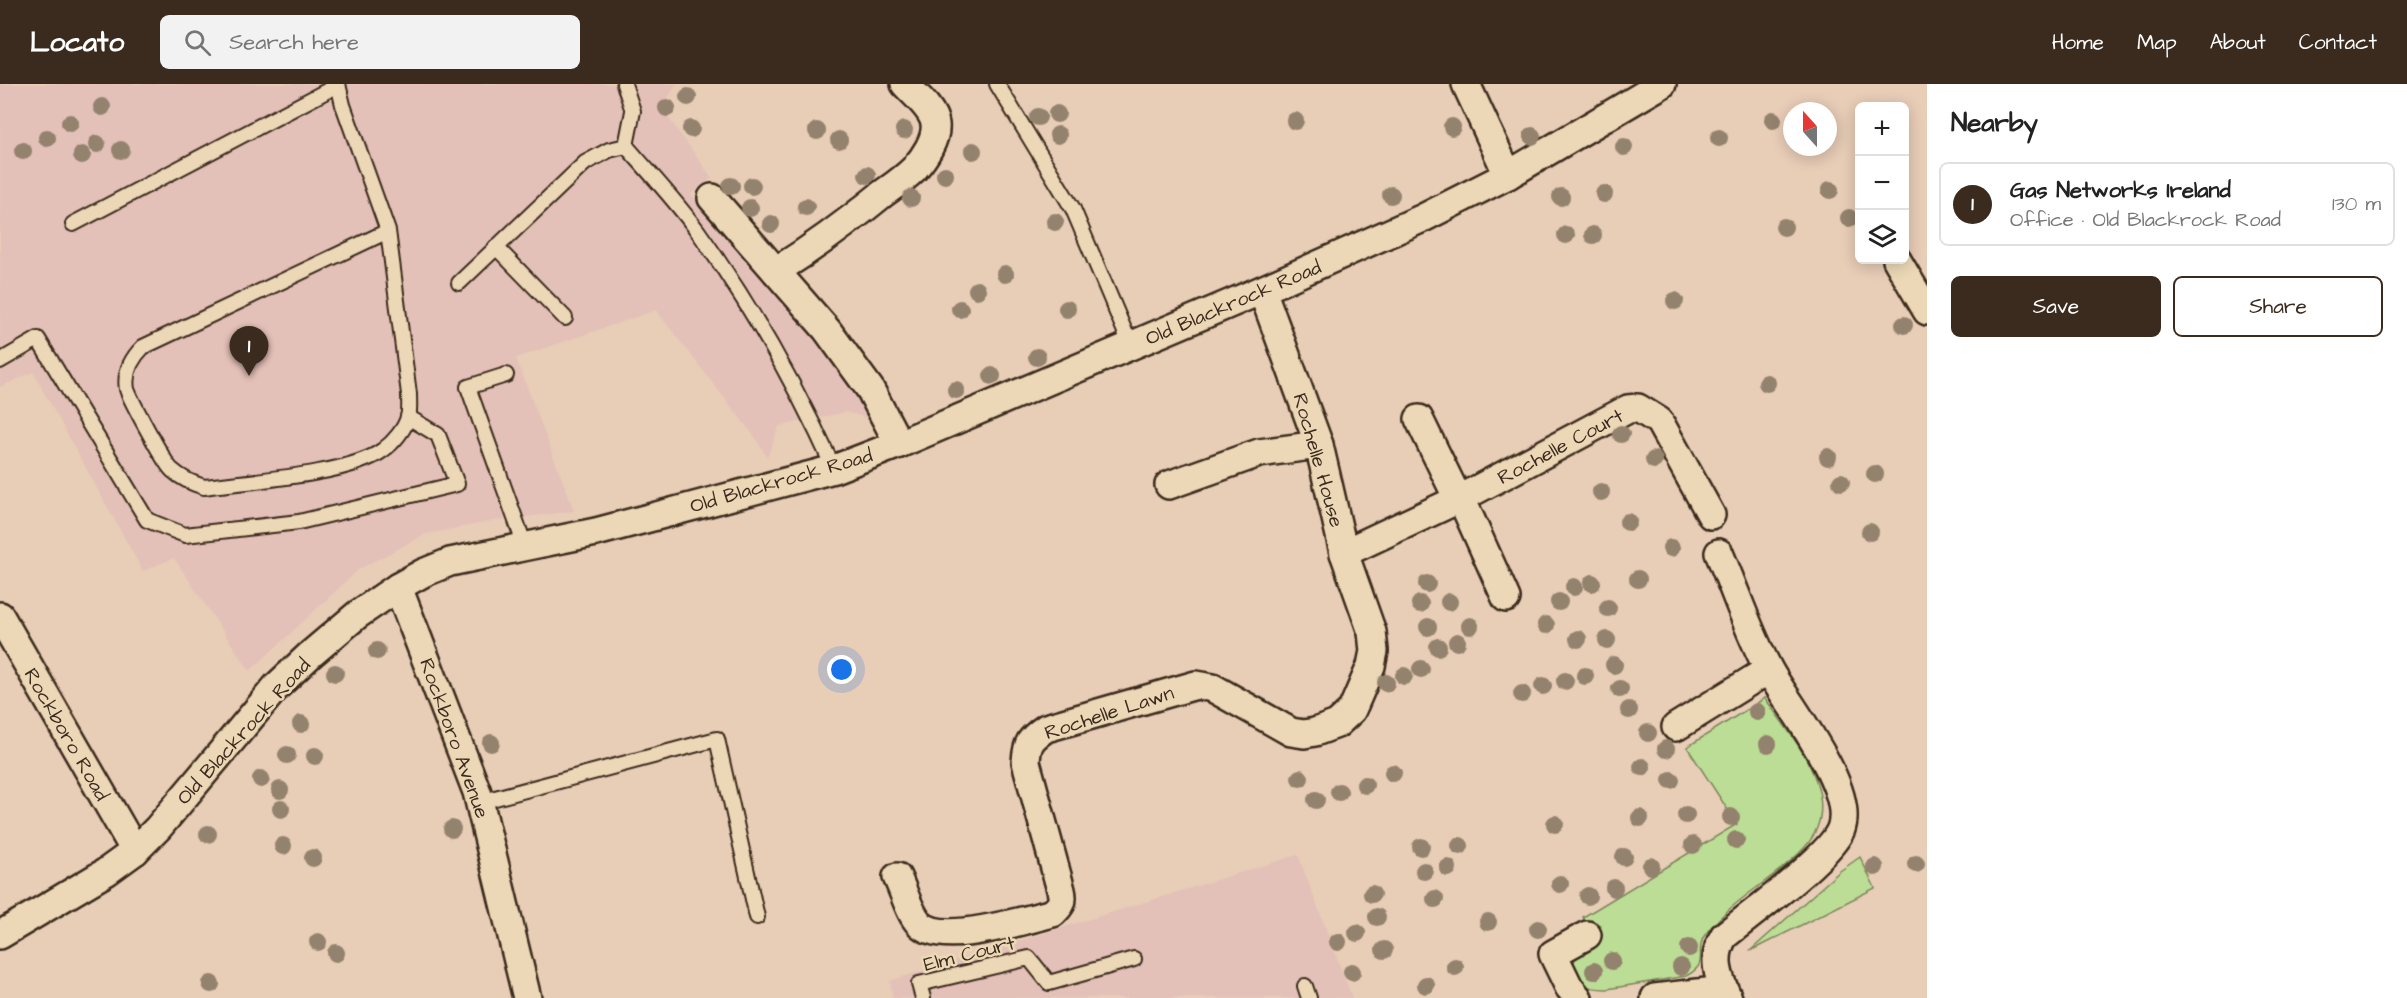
<!DOCTYPE html>
<html lang="en">
<head>
<meta charset="utf-8">
<style>
  body { margin:0; font-family:"Architects Daughter",sans-serif; background:#f2f2f2; color:#222 }
  .controls { position:absolute; right:18px; top:18px; display:grid; overflow:hidden; border-radius:9px; box-shadow:0 3px 15px #0003 }
  .controls button { width:54px; height:54px; display:grid; place-items:center; padding:0; border:0; border-bottom:2px solid #e0e0e0; background:#fff; color:#222; font:30px sans-serif }
  .compass { position:absolute; left:1783px; top:18px; width:54px; height:54px; border-radius:50%; background:#fff; box-shadow:0 3px 15px #0003; rotate:339deg }
  .you { position:absolute; left:842px; top:586px; width:21px; height:21px; margin:-15px; border:4px solid #fff; border-radius:50%; background:#1a73e8; box-shadow:0 0 0 9px #1a73e833 }
  .badge { display:grid; place-items:center; width:39px; height:39px; border-radius:50%; background:#3b2a1e; color:#fff; font-size:20px; font-weight:700 }
  .pin { position:absolute; translate:-50% -50px; filter:drop-shadow(0 2px 3px #0008) }
  .pin::after { content:''; position:absolute; top:32px; width:21px; height:18px; background:inherit; clip-path:polygon(0 0,100% 0,50% 100%) }
  .list { margin:0; padding:0; list-style:none }
  h2 { display:flex; justify-content:space-between; align-items:center; height:78px; margin:0; padding:0 24px; font-size:26px }
  h2 small { font-size:20px; font-weight:400; color:#767676 }
  .list li { display:grid; grid-template-columns:39px 1fr auto; gap:18px; align-items:center; box-sizing:border-box; height:84px; margin:0 12px 12px; padding:0 12px; border:2px solid #e0e0e0; border-radius:9px }
  .list b { display:block; font-size:22px; white-space:nowrap }
  .list p { margin:0; font-size:20px; white-space:nowrap; color:#767676 }
  .list em { font-size:20px; font-style:normal; color:#767676 }
  .actions { display:flex; gap:12px; padding:18px 24px }
  .actions a { flex:1; padding:14px 0; border:2px solid #3b2a1e; border-radius:9px; text-align:center; font-size:21px; color:#3b2a1e }
  .actions .main { background:#3b2a1e; color:#fff }
  .icon { flex:none; width:33px; height:33px; fill:none; stroke:currentColor; stroke-width:2; stroke-linecap:round; stroke-linejoin:round }
  .map { position:relative; flex:none; width:1927px; height:914px; overflow:hidden }
  header { display:flex; align-items:center; gap:36px; box-sizing:border-box; height:84px; padding:0 30px; background:#3b2a1e; color:#fff }
  header strong { font-size:28px }
  nav { display:flex; gap:33px; margin-inline-start:auto; font-size:21px }
  .search { width:420px; height:54px; background:#f2f2f2; display:flex; align-items:center; gap:15px; box-sizing:border-box; padding:0 21px; border-radius:9px; color:#767676; font-size:22px }
  main { display:flex }
  aside { flex:1; background:#fff }
  .map>svg:first-child { display:block }
  .built { fill:#e3c0b8 }
  .green { fill:#bcdd96; stroke:#7c845a; stroke-width:1.5 }
  .lines { fill:none; stroke-linecap:round; stroke-linejoin:round }
  .lane-casing { stroke:#3b2a1e; stroke-width:18 }
  .street-casing { stroke:#3b2a1e; stroke-width:32 }
  .lane { stroke:#ecd8b6; stroke-width:14 }
  .street { stroke:#ecd8b6; stroke-width:27 }
  .tree { fill:#93826d }
  .labels { text-anchor:middle; stroke-width:5; stroke-linejoin:round; paint-order:stroke }
  .street-label { font-size:20px; fill:#3b2a1e; stroke:#ecd8b6 }
</style>
</head>
<body>
<header>
<strong>Locato</strong>
<div class="search"><svg class="icon" aria-label="search" viewBox="0 0 24 24"><circle cx="10" cy="10" r="6"/><path d="M15 15l6 6"/></svg>Search here</div>
<nav><a>Home</a><a>Map</a><a>About</a><a>Contact</a></nav>
</header>
<main>
<div class="map">
<svg width="1927" height="914" viewBox="0 0 1927 914">
  <rect width="100%" height="100%" fill="#e8cdb7"/>
  <filter id="ink" filterUnits="userSpaceOnUse"><feTurbulence type="fractalNoise" baseFrequency=".0167" numOctaves="2"/><feDisplacementMap in="SourceGraphic" scale="12" xChannelSelector="R" yChannelSelector="G"/><feConvolveMatrix kernelMatrix="1 2 1 2 8 2 1 2 1" color-interpolation-filters="sRGB"/></filter>
  <g filter="url(#ink)">
    <g class="built">
      <path d="M0 0H676L662 25 712 94 691 110 837 278 872 335 846 328 779 342 767 373 755 353 656 226 516 274 574 427 493 437 426 450 359 485 250 587 174 474 143 487 33 288 0 303Z"/>
      <path d="M1298 771 1352 914H893L890 897Z"/>
    </g>
    <g class="green">
      <path d="M1765 614C1793 655 1848 715 1805 763 1782 789 1749 806 1724 830 1718 836 1707 846 1703 854 1695 872 1710 879 1686 892L1607 905C1600 905 1590 905 1583 900 1575 894 1571 878 1577 870 1581 864 1590 859 1596 855L1583 833 1737 740 1687 663Z"/>
      <path d="M1860 773 1875 804 1750 867 1840 787Z"/>
    </g>
    <g class="lines">
      <g class="lane-casing">
        <g id="lane">
          <path d="M338 0 343 21 388 147 409 310C409 317 410 327 408 333 405 345 393 359 383 366 350 391 248 397 204 403 191 399 182 395 172 386 165 380 129 313 127 305 124 288 132 274 143 263L388 147"/>
          <path d="M624 0 633 27 626 62C650 89 675 116 697 146 750 220 796 301 834 385"/>
          <path d="M997 0 1073 125 1131 262"/>
          <path d="M73 140 338 1"/>
          <path d="M496 163 565 234"/>
          <path d="M459 199 585 79 609 66 626 62"/>
          <path d="M0 277 38 255 147 436 185 451 299 438 457 400 438 351 408 333"/>
          <path d="M506 291 468 303 525 462"/>
          <path d="M480 718 717 655 757 833"/>
          <path d="M1305 902 1309 914"/>
          <path d="M923 914 919 900 1029 874 1049 899 1134 875"/>
        </g>
      </g>
      <g class="street-casing">
        <g id="street">
          <path d="M1466 0 1508 91"/>
          <path d="M712 114 827 246 870 305 899 360"/>
          <path d="M1897 176 1927 227"/>
          <path d="M776 187C813 164 847 139 881 111 892 103 904 95 914 85 924 74 937 55 935 40 933 25 915 11 905 0"/>
          <path d="M1419 335 1458 415"/>
          <path d="M1169 401 1259 369 1319 361"/>
          <path d="M1461 414 1506 514"/>
          <path d="M1344 469 1461 414 1628 325 1638 324 1659 337 1711 431"/>
          <path d="M1719 469C1735 506 1750 552 1769 586 1789 623 1856 704 1841 745 1831 772 1751 830 1724 852 1711 873 1718 893 1728 914"/>
          <path d="M398 503 477 708 527 914"/>
          <path d="M0 532 135 767"/>
          <path d="M1676 643 1768 586"/>
          <path d="M897 793C904 807 909 828 919 839 940 863 1024 836 1053 829 1061 821 1064 818 1061 806L1026 678C1027 659 1030 655 1046 644L1196 601 1213 604 1291 648 1304 650 1315 648 1337 640 1352 626 1371 582 1374 567 1372 548 1344 469 1319 361 1262 206"/>
          <path d="M0 851 106 788 135 767 158 744 277 602 311 570 357 531 398 503 423 489 450 478 596 448 834 385 899 360 1262 206 1423 134 1508 91 1662 0"/>
          <path d="M1578 914 1569 903 1553 870 1587 851"/>
          <path d="M1655 914 1724 906"/>
        </g>
      </g>
      <use href="#lane" class="lane"/>
      <use href="#street" class="street"/>
    </g>
    <g class="tree">
      <circle cx="688" cy="13" r="9"/>
      <circle cx="102" cy="23" r="9"/>
      <circle cx="667" cy="24" r="9"/>
      <circle cx="1057" cy="30" r="9"/>
      <circle cx="1038" cy="33" r="9"/>
      <circle cx="1773" cy="36" r="9"/>
      <circle cx="1295" cy="37" r="9"/>
      <circle cx="70" cy="39" r="9"/>
      <circle cx="1452" cy="43" r="9"/>
      <circle cx="691" cy="45" r="9"/>
      <circle cx="904" cy="46" r="9"/>
      <circle cx="817" cy="47" r="9"/>
      <circle cx="1058" cy="51" r="9"/>
      <circle cx="1532" cy="52" r="9"/>
      <circle cx="47" cy="54" r="9"/>
      <circle cx="1719" cy="54" r="9"/>
      <circle cx="839" cy="56" r="9"/>
      <circle cx="97" cy="60" r="9"/>
      <circle cx="1624" cy="63" r="9"/>
      <circle cx="121" cy="66" r="9"/>
      <circle cx="23" cy="67" r="9"/>
      <circle cx="973" cy="67" r="9"/>
      <circle cx="82" cy="71" r="9"/>
      <circle cx="867" cy="91" r="9"/>
      <circle cx="945" cy="91" r="9"/>
      <circle cx="731" cy="102" r="9"/>
      <circle cx="752" cy="102" r="9"/>
      <circle cx="1830" cy="106" r="9"/>
      <circle cx="1604" cy="110" r="9"/>
      <circle cx="1391" cy="111" r="9"/>
      <circle cx="1561" cy="113" r="9"/>
      <circle cx="911" cy="114" r="9"/>
      <circle cx="806" cy="123" r="9"/>
      <circle cx="750" cy="124" r="9"/>
      <circle cx="1849" cy="134" r="9"/>
      <circle cx="1055" cy="138" r="9"/>
      <circle cx="771" cy="140" r="9"/>
      <circle cx="1784" cy="143" r="9"/>
      <circle cx="1566" cy="151" r="9"/>
      <circle cx="1593" cy="151" r="9"/>
      <circle cx="1005" cy="190" r="9"/>
      <circle cx="977" cy="206" r="9"/>
      <circle cx="1675" cy="217" r="9"/>
      <circle cx="960" cy="225" r="9"/>
      <circle cx="1067" cy="225" r="9"/>
      <circle cx="1904" cy="241" r="9"/>
      <circle cx="1037" cy="273" r="9"/>
      <circle cx="992" cy="292" r="9"/>
      <circle cx="1767" cy="299" r="9"/>
      <circle cx="956" cy="306" r="9"/>
      <circle cx="1621" cy="350" r="9"/>
      <circle cx="1828" cy="373" r="9"/>
      <circle cx="1654" cy="376" r="9"/>
      <circle cx="1875" cy="390" r="9"/>
      <circle cx="1841" cy="398" r="9"/>
      <circle cx="1601" cy="408" r="9"/>
      <circle cx="1628" cy="438" r="9"/>
      <circle cx="1870" cy="448" r="9"/>
      <circle cx="1671" cy="464" r="9"/>
      <circle cx="1638" cy="495" r="9"/>
      <circle cx="1592" cy="499" r="9"/>
      <circle cx="1427" cy="500" r="9"/>
      <circle cx="1574" cy="503" r="9"/>
      <circle cx="1449" cy="518" r="9"/>
      <circle cx="1559" cy="518" r="9"/>
      <circle cx="1420" cy="520" r="9"/>
      <circle cx="1608" cy="524" r="9"/>
      <circle cx="1546" cy="541" r="9"/>
      <circle cx="1470" cy="542" r="9"/>
      <circle cx="1428" cy="543" r="9"/>
      <circle cx="1578" cy="555" r="9"/>
      <circle cx="1607" cy="556" r="9"/>
      <circle cx="1457" cy="558" r="9"/>
      <circle cx="1438" cy="563" r="9"/>
      <circle cx="377" cy="567" r="9"/>
      <circle cx="1614" cy="581" r="9"/>
      <circle cx="1421" cy="585" r="9"/>
      <circle cx="335" cy="589" r="9"/>
      <circle cx="1404" cy="592" r="9"/>
      <circle cx="1585" cy="592" r="9"/>
      <circle cx="1565" cy="597" r="9"/>
      <circle cx="1386" cy="599" r="9"/>
      <circle cx="1543" cy="602" r="9"/>
      <circle cx="1620" cy="605" r="9"/>
      <circle cx="1522" cy="610" r="9"/>
      <circle cx="1629" cy="626" r="9"/>
      <circle cx="1757" cy="628" r="9"/>
      <circle cx="301" cy="640" r="9"/>
      <circle cx="1648" cy="649" r="9"/>
      <circle cx="491" cy="659" r="9"/>
      <circle cx="1768" cy="660" r="9"/>
      <circle cx="1666" cy="665" r="9"/>
      <circle cx="287" cy="671" r="9"/>
      <circle cx="315" cy="672" r="9"/>
      <circle cx="1642" cy="683" r="9"/>
      <circle cx="1393" cy="689" r="9"/>
      <circle cx="1300" cy="694" r="9"/>
      <circle cx="261" cy="695" r="9"/>
      <circle cx="1671" cy="696" r="9"/>
      <circle cx="1365" cy="701" r="9"/>
      <circle cx="280" cy="706" r="9"/>
      <circle cx="1339" cy="708" r="9"/>
      <circle cx="1316" cy="716" r="9"/>
      <circle cx="281" cy="725" r="9"/>
      <circle cx="1686" cy="731" r="9"/>
      <circle cx="1731" cy="733" r="9"/>
      <circle cx="1640" cy="734" r="9"/>
      <circle cx="1555" cy="740" r="9"/>
      <circle cx="452" cy="745" r="9"/>
      <circle cx="208" cy="750" r="9"/>
      <circle cx="1736" cy="756" r="9"/>
      <circle cx="1693" cy="761" r="9"/>
      <circle cx="283" cy="762" r="9"/>
      <circle cx="1460" cy="762" r="9"/>
      <circle cx="1421" cy="763" r="9"/>
      <circle cx="1624" cy="773" r="9"/>
      <circle cx="313" cy="774" r="9"/>
      <circle cx="1916" cy="780" r="9"/>
      <circle cx="1651" cy="782" r="9"/>
      <circle cx="1875" cy="783" r="9"/>
      <circle cx="1448" cy="784" r="9"/>
      <circle cx="1424" cy="787" r="9"/>
      <circle cx="1560" cy="800" r="9"/>
      <circle cx="1614" cy="804" r="9"/>
      <circle cx="1372" cy="810" r="9"/>
      <circle cx="1588" cy="812" r="9"/>
      <circle cx="1435" cy="815" r="9"/>
      <circle cx="1377" cy="833" r="9"/>
      <circle cx="1488" cy="838" r="9"/>
      <circle cx="1538" cy="845" r="9"/>
      <circle cx="1357" cy="849" r="9"/>
      <circle cx="318" cy="858" r="9"/>
      <circle cx="1338" cy="858" r="9"/>
      <circle cx="1689" cy="864" r="9"/>
      <circle cx="1384" cy="866" r="9"/>
      <circle cx="336" cy="869" r="9"/>
      <circle cx="1612" cy="877" r="9"/>
      <circle cx="1455" cy="883" r="9"/>
      <circle cx="1681" cy="883" r="9"/>
      <circle cx="1594" cy="887" r="9"/>
      <circle cx="1352" cy="888" r="9"/>
      <circle cx="211" cy="900" r="9"/>
      <circle cx="1426" cy="901" r="9"/>
    </g>
  </g>
  <g class="labels">
    <g class="street-label">
      <text transform="translate(1233 218) rotate(-23)" y="7">Old Blackrock Road</text>
      <text transform="translate(1560 362) rotate(-28)" y="7">Rochelle Court</text>
      <text transform="translate(1319 376) rotate(74)" y="7">Rochelle House</text>
      <text transform="translate(781 396) rotate(-16)" y="7">Old Blackrock Road</text>
      <text transform="translate(1109 628) rotate(-18)" y="7">Rochelle Lawn</text>
      <text transform="translate(243 647) rotate(-48)" y="7">Old Blackrock Road</text>
      <text transform="translate(67 650) rotate(60)" y="7">Rockboro Road</text>
      <text transform="translate(455 654) rotate(70)" y="7">Rockboro Avenue</text>
      <text transform="translate(969 869) rotate(-14)" y="7">Elm Court</text>
    </g>
  </g>
</svg>
<div class="controls">
<button>+</button>
<button>−</button>
<button><svg class="icon" aria-label="layers" viewBox="0 0 24 24"><path d="M12 4l9 5-9 5-9-5zM3 14l9 5 9-5"/></svg></button>
</div>
<svg class="compass" viewBox="-18 -18 36 36"><path d="M0-13l5 13h-10z" fill="#e53935"/><path d="M0 13l5-13h-10z" fill="#767676"/></svg>
<div class="you"></div>
<div class="pin badge" style="left:249px;top:292px">1</div>
</div>
<aside>
<h2>Nearby<small></small></h2>
<ul class="list">
<li><span class="badge">1</span><div><b>Gas Networks Ireland</b><p>Office · Old Blackrock Road</p></div><em>130 m</em></li>
</ul>
<div class="actions"><a class="main">Save</a><a>Share</a></div>
</aside>
</main>
</body>
</html>
